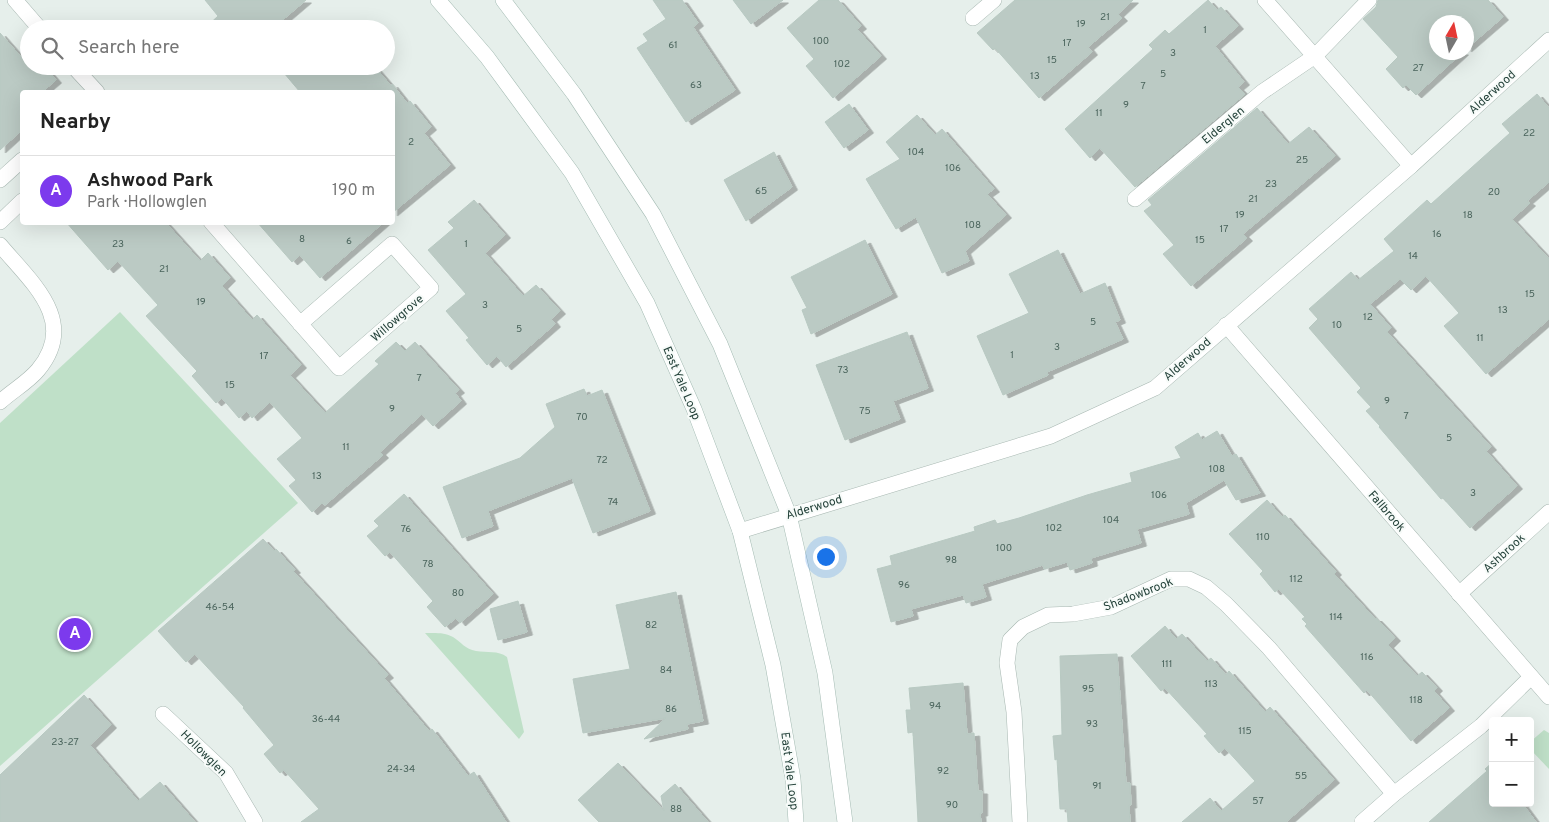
<!DOCTYPE html>
<html lang="en">
<head>
<meta charset="utf-8">
<style>
  body { margin:0; font-family:Overpass,sans-serif; background:#f6f6f6; color:#222 }
  .controls { position:absolute; right:15px; bottom:15px; display:grid; overflow:hidden; border-radius:5px; box-shadow:0 5px 20px #0002 }
  .controls button { width:45px; height:45px; display:grid; place-items:center; padding:0; border:0; border-bottom:1px solid #e0e0e0; background:#fff; color:#222; font:25px sans-serif }
  .compass { position:absolute; left:1429px; top:15px; width:45px; height:45px; border-radius:50%; background:#fff; box-shadow:0 5px 20px #0002; rotate:9deg }
  .you { position:absolute; left:825px; top:556px; width:18px; height:18px; margin:-12px; border:4px solid #fff; border-radius:50%; background:#1a73e8; box-shadow:0 0 0 8px #1a73e833 }
  .badge { display:grid; place-items:center; width:32px; height:32px; border-radius:50%; background:#7c3aed; color:#fff; font-size:16px; font-weight:700 }
  .pin { position:absolute; translate:-50% -50%; border:2px solid #fff; box-shadow:0 1px 5px #0006 }
  .list { margin:0; padding:0; list-style:none }
  h2 { display:flex; justify-content:space-between; align-items:center; height:65px; margin:0; padding:0 20px; font-size:21px }
  h2 small { font-size:16px; font-weight:400; color:#767676 }
  .list li { display:grid; grid-template-columns:32px 1fr auto; gap:15px; align-items:center; box-sizing:border-box; height:70px; padding:0 20px; border-top:1px solid #e0e0e0 }
  .list b { display:block; font-size:19px; white-space:nowrap }
  .list p { margin:0; font-size:16px; white-space:nowrap; color:#767676 }
  .list em { font-size:16px; font-style:normal; color:#767676 }
  .icon { flex:none; width:28px; height:28px; fill:none; stroke:currentColor; stroke-width:2; stroke-linecap:round; stroke-linejoin:round }
  .map { position:relative; flex:none; width:1549px; height:822px; overflow:hidden }
  .search { position:absolute; background:#fff; box-shadow:0 5px 20px #0002; left:20px; top:20px; width:375px; height:55px; display:flex; align-items:center; gap:12px; box-sizing:border-box; padding:0 18px; border-radius:28px; color:#767676; font-size:19px }
  .panel { position:absolute; background:#fff; box-shadow:0 5px 20px #0002; left:20px; top:90px; width:375px; height:135px; border-radius:5px }
  .map>svg:first-child { display:block }
  .green { fill:#bfe0c8 }
  .building { fill:#bbcac4; stroke:#b8c9c2; filter:url(#shadow) }
  .lines { fill:none; stroke-linecap:round; stroke-linejoin:round }
  .minor-casing { stroke:#a8b8b2; stroke-width:16 }
  .secondary-casing { stroke:#a4bbb3; stroke-width:16 }
  .minor { stroke:#fff; stroke-width:15 }
  .secondary { stroke:#fff; stroke-width:15 }
  .labels { text-anchor:middle; stroke-width:4; stroke-linejoin:round; paint-order:stroke }
  .number-label { font-size:10px; fill:#4a645c }
  .street-label { font-size:12px; fill:#24423a; stroke:#f7fbf9 }
</style>
</head>
<body>
<div class="map">
<svg width="1549" height="822" viewBox="0 0 1549 822">
  <defs>
    <filter id="shadow"><feDropShadow dx="5.5" dy="3" stdDeviation="0" flood-color="#0004"/></filter>
  </defs>
  <rect width="100%" height="100%" fill="#e6efeb"/>
  <g class="green">
    <path d="M120 312 298 503 0 766V423Z"/>
    <path d="M425 633C434 633 445 632 453 637 461 642 465 649 476 651 487 653 498 650 507 657L524 732 519 739Z"/>
    <path d="M1544 730 1549 733V769L1530 749V742Z"/>
  </g>
  <g class="building">
    <path d="M205 0H306L272 29H204L218 16Z"/>
    <path d="M653 0H682L698 23 693 27 735 90 686 122 637 48 648 41 643 34 666 19Z"/>
    <path d="M733 0H783L751 24Z"/>
    <path d="M819 0H838L861 26 857 29 881 56 833 98 806 66 814 59 787 28Z"/>
    <path d="M1015 0H1133L1118 14 1122 18 1088 47 1092 52 1039 98 995 48 993 50 977 33Z"/>
    <path d="M1208 0 1217 10 1221 7 1238 26 1215 46 1244 82 1238 87 1245 94 1135 187 1100 148 1090 158 1065 129 1153 49 1149 45 1165 30 1169 34Z"/>
    <path d="M1378 0H1488L1503 17 1466 49V22H1436V52H1463L1416 95 1406 85 1403 88 1386 69 1398 57 1363 19 1376 7Z"/>
    <path d="M0 33 29 66H44L56 80 42 92H22V130L0 150Z"/>
    <path d="M292 66H374L392 87V84L407 103 410 101 431 127 424 133 450 165 392 213V92H300L284 73Z"/>
    <path d="M1537 94 1549 108V182L1527 201 1530 203 1512 219 1549 259V319L1486 374 1444 326 1459 313 1426 276 1411 290 1400 279 1370 304 1391 328 1387 332 1491 447 1486 451 1517 486 1470 528 1443 498 1441 499 1379 427 1380 426 1366 411 1371 407 1357 392 1361 388 1309 328 1318 319 1309 309 1351 272 1358 280 1394 251 1384 239 1427 200 1431 204 1510 133 1502 124Z"/>
    <path d="M849 104 868 130 844 148 825 122Z"/>
    <path d="M1257 108 1288 144 1309 127 1335 156 1243 234 1247 238 1191 286 1163 254 1174 245 1144 211 1152 205 1148 200Z"/>
    <path d="M917 115 935 135 942 129 994 189 987 194 1006 215 965 251 969 261 942 273 916 217 896 229 866 179 900 159 886 142Z"/>
    <path d="M774 152 792 187 746 221 724 180Z"/>
    <path d="M474 200 505 235 485 253 523 296 536 285 560 311 551 319 555 324 506 367 497 356 487 365 466 340 469 338 446 311 466 294 428 250 454 228 448 222Z"/>
    <path d="M66 222H165L200 261 208 253 230 278 222 286 252 320 257 315 301 365 290 375 325 413 379 364 375 361 396 342 405 351 415 342 459 390 455 393 461 401 433 426 422 414 380 452 383 455 325 505 322 503 312 512 289 486 296 480 277 459 302 438 270 402 252 418 247 411 239 418 222 398 216 403 192 376 197 371 146 316 158 305 118 261 108 270Z"/>
    <path d="M257 222H384L320 278 300 255 292 262Z"/>
    <path d="M865 240 892 294 811 334 802 310 807 308 791 277Z"/>
    <path d="M1058 250 1080 294 1105 283 1120 320 1115 322 1123 339 1047 372 1048 375 1003 395 977 336 1029 313 1009 274Z"/>
    <path d="M907 332 928 388 893 401 900 419 845 440 816 365Z"/>
    <path d="M584 389 587 396 602 390 650 511 593 533 572 478 488 511 493 526 462 538 443 487 520 458 555 427 546 404Z"/>
    <path d="M1217 431 1232 456 1236 454 1260 493 1236 500 1224 480 1186 503 1189 514 1137 529 1141 543 1091 558 1092 563 1070 570 1067 562 1044 569 1043 565 982 584 986 597 966 603 963 595 911 609 913 616 891 622 877 569 892 565 890 556 975 531 974 527 995 520 997 524 1019 518 1087 495 1132 482 1130 473 1181 458 1175 447 1198 433 1202 440Z"/>
    <path d="M404 494 493 594 460 623 456 618 445 627 427 607 433 601 390 552 385 556 367 536 379 526 374 521Z"/>
    <path d="M1267 500 1282 517 1285 515 1336 572 1334 574 1375 619 1376 618 1395 638 1388 645 1417 676 1422 672 1437 688 1434 691 1449 708 1411 741 1367 690 1364 693 1305 626 1307 624 1302 619 1305 617 1279 589 1275 592 1260 574 1263 571 1229 534Z"/>
    <path d="M263 539 274 551 276 549 295 570 293 571 388 675 384 678 429 731 432 729 468 776 474 772 506 822H301L319 809 284 770 280 773 264 754 274 745 243 708 244 707 195 654 186 662 158 631Z"/>
    <path d="M676 592 703 721 687 724 688 729 644 739 666 718 583 733 573 679 630 669 616 605Z"/>
    <path d="M518 601 527 632 498 640 490 609Z"/>
    <path d="M1165 626 1176 639 1182 634 1207 661 1211 658 1226 675 1229 671 1265 712 1270 707 1334 780 1286 822H1182L1210 798 1221 811 1255 781 1225 748 1219 753 1204 736 1207 734 1165 688 1161 691 1131 656Z"/>
    <path d="M1117 654 1126 783H1130L1131 805H1129L1130 822H1068L1067 809H1060L1057 759 1055 760 1053 736 1062 735 1060 656Z"/>
    <path d="M963 683 967 734 974 733 978 791H982V813H980L981 822H918L913 732 908 733 906 710H911L909 688Z"/>
    <path d="M84 695 111 725 90 745 138 801 160 782 195 822H0V775Z"/>
    <path d="M1493 762V803H1522L1536 822H1429L1487 771 1485 769Z"/>
    <path d="M618 763 664 811 661 796 675 784 708 822H599L578 800Z"/>
  </g>
  <g class="lines">
    <g class="minor-casing">
      <g id="minor">
        <path d="M15 0 40 29"/>
        <path d="M1265 0 1411 166"/>
        <path d="M973 18 994 0"/>
        <path d="M73 66 97 92"/>
        <path d="M0 180 22 160"/>
        <path d="M1135 199 1262 92 1315 56 1369 0"/>
        <path d="M0 222 22 201"/>
        <path d="M211 222 339 368 431 288 392 244 300 324"/>
        <path d="M0 245C31 282 79 321 38 370 28 382 12 391 0 402"/>
        <path d="M1226 325 1549 697"/>
        <path d="M740 531 1051 436 1155 388 1411 166 1549 40"/>
        <path d="M1459 594 1549 512"/>
        <path d="M163 714 226 773 255 822"/>
        <path d="M1020 822 1014 712 1007 663 1010 640 1023 627 1048 615 1073 614 1111 607 1171 579H1189L1206 587 1226 604 1269 648 1394 794"/>
        <path d="M1362 822 1394 794 1481 726 1531 677"/>
      </g>
    </g>
    <g class="secondary-casing">
      <g id="secondary">
        <path d="M438 0 487 57 572 173 647 303 694 409 740 531 773 665 793 779 796 822"/>
        <path d="M503 0 574 94 653 214 720 344 789 515 825 673 845 822"/>
      </g>
    </g>
    <use href="#minor" class="minor"/>
    <use href="#secondary" class="secondary"/>
  </g>
  <g class="labels">
    <g class="number-label">
      <text x="1105" y="20">21</text>
      <text x="1081" y="27">19</text>
      <text x="1205" y="33">1</text>
      <text x="821" y="44">100</text>
      <text x="1067" y="46">17</text>
      <text x="673" y="48">61</text>
      <text x="1173" y="56">3</text>
      <text x="1052" y="63">15</text>
      <text x="842" y="67">102</text>
      <text x="1418" y="71">27</text>
      <text x="1163" y="77">5</text>
      <text x="1035" y="79">13</text>
      <text x="696" y="88">63</text>
      <text x="1143" y="89">7</text>
      <text x="1126" y="108">9</text>
      <text x="1099" y="116">11</text>
      <text x="1529" y="136">22</text>
      <text x="411" y="145">2</text>
      <text x="916" y="155">104</text>
      <text x="1302" y="163">25</text>
      <text x="953" y="171">106</text>
      <text x="1271" y="187">23</text>
      <text x="761" y="194">65</text>
      <text x="1494" y="195">20</text>
      <text x="1253" y="202">21</text>
      <text x="1240" y="218">19</text>
      <text x="1468" y="218">18</text>
      <text x="973" y="228">108</text>
      <text x="1224" y="232">17</text>
      <text x="1437" y="237">16</text>
      <text x="302" y="242">8</text>
      <text x="1200" y="243">15</text>
      <text x="349" y="244">6</text>
      <text x="118" y="247">23</text>
      <text x="466" y="247">1</text>
      <text x="1413" y="259">14</text>
      <text x="164" y="272">21</text>
      <text x="1530" y="297">15</text>
      <text x="201" y="305">19</text>
      <text x="485" y="308">3</text>
      <text x="1503" y="313">13</text>
      <text x="1368" y="320">12</text>
      <text x="1093" y="325">5</text>
      <text x="1337" y="328">10</text>
      <text x="519" y="332">5</text>
      <text x="1480" y="341">11</text>
      <text x="1057" y="350">3</text>
      <text x="1012" y="358">1</text>
      <text x="264" y="359">17</text>
      <text x="843" y="373">73</text>
      <text x="419" y="381">7</text>
      <text x="230" y="388">15</text>
      <text x="1387" y="404">9</text>
      <text x="392" y="412">9</text>
      <text x="865" y="414">75</text>
      <text x="1406" y="419">7</text>
      <text x="582" y="420">70</text>
      <text x="1449" y="441">5</text>
      <text x="346" y="450">11</text>
      <text x="602" y="463">72</text>
      <text x="1217" y="472">108</text>
      <text x="317" y="479">13</text>
      <text x="1473" y="496">3</text>
      <text x="1159" y="498">106</text>
      <text x="613" y="505">74</text>
      <text x="1111" y="523">104</text>
      <text x="1054" y="531">102</text>
      <text x="406" y="532">76</text>
      <text x="1263" y="540">110</text>
      <text x="1004" y="551">100</text>
      <text x="951" y="563">98</text>
      <text x="428" y="567">78</text>
      <text x="1296" y="582">112</text>
      <text x="904" y="588">96</text>
      <text x="458" y="596">80</text>
      <text x="220" y="610">46-54</text>
      <text x="1336" y="620">114</text>
      <text x="651" y="628">82</text>
      <text x="1367" y="660">116</text>
      <text x="1167" y="667">111</text>
      <text x="666" y="673">84</text>
      <text x="1211" y="687">113</text>
      <text x="1088" y="692">95</text>
      <text x="1416" y="703">118</text>
      <text x="935" y="709">94</text>
      <text x="671" y="712">86</text>
      <text x="326" y="722">36-44</text>
      <text x="1092" y="727">93</text>
      <text x="1245" y="734">115</text>
      <text x="65" y="745">23-27</text>
      <text x="401" y="772">24-34</text>
      <text x="943" y="774">92</text>
      <text x="1301" y="779">55</text>
      <text x="1097" y="789">91</text>
      <text x="1258" y="804">57</text>
      <text x="952" y="808">90</text>
      <text x="676" y="812">88</text>
    </g>
    <g class="street-label">
      <text transform="translate(1492 92) rotate(-42)" y="4">Alderwood</text>
      <text transform="translate(1223 125) rotate(-40)" y="4">Elderglen</text>
      <text transform="translate(397 318) rotate(-41)" y="4">Willowgrove</text>
      <text transform="translate(1187 359) rotate(-41)" y="4">Alderwood</text>
      <text transform="translate(682 383) rotate(67)" y="4">East Yale Loop</text>
      <text transform="translate(814 507) rotate(-17)" y="4">Alderwood</text>
      <text transform="translate(1387 511) rotate(49)" y="4">Fallbrook</text>
      <text transform="translate(1504 553) rotate(-42)" y="4">Ashbrook</text>
      <text transform="translate(1138 594) rotate(-21)" y="4">Shadowbrook</text>
      <text transform="translate(204 753) rotate(45)" y="4">Hollowglen</text>
      <text transform="translate(790 771) rotate(83)" y="4">East Yale Loop</text>
    </g>
  </g>
</svg>
<div class="controls">
<button>+</button>
<button>−</button>
</div>
<svg class="compass" viewBox="-18 -18 36 36"><path d="M0-13l5 13h-10z" fill="#e53935"/><path d="M0 13l5-13h-10z" fill="#767676"/></svg>
<div class="you"></div>
<div class="pin badge" style="left:75px;top:634px">A</div>
<div class="search"><svg class="icon" aria-label="search" viewBox="0 0 24 24"><circle cx="10" cy="10" r="6"/><path d="M15 15l6 6"/></svg>Search here</div>
<section class="panel">
<h2>Nearby<small></small></h2>
<ul class="list">
<li><span class="badge">A</span><div><b>Ashwood Park</b><p>Park · Hollowglen</p></div><em>190 m</em></li>
</ul>
</section>
</div>
</body>
</html>
